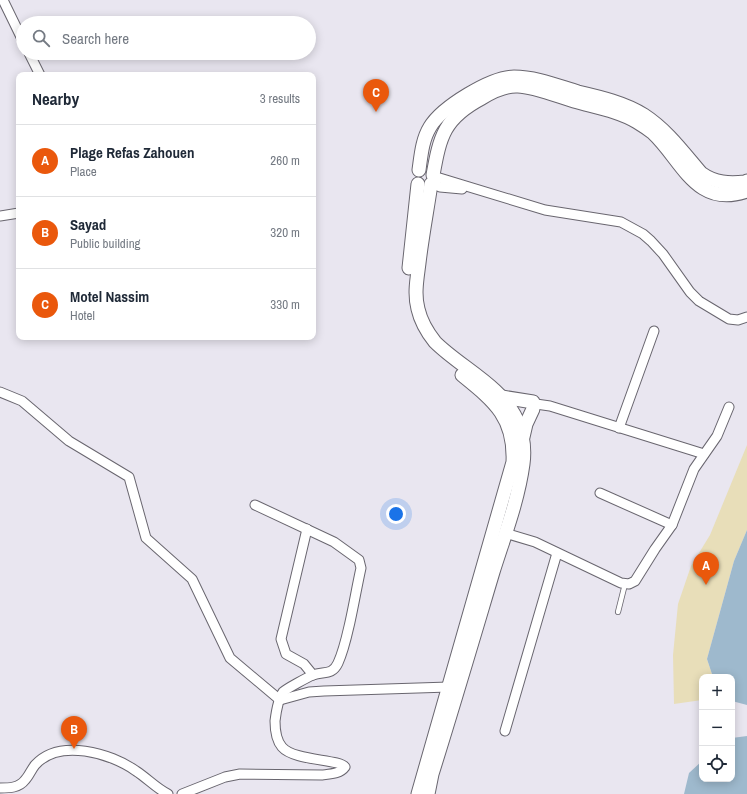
<!DOCTYPE html>
<html lang="en">
<head>
<meta charset="utf-8">
<style>
  body { margin:0; font-family:"Archivo Narrow",sans-serif; background:#f6f6f7; color:#1f2937 }
  .controls { position:absolute; right:12px; bottom:12px; display:grid; overflow:hidden; border-radius:8px; box-shadow:0 2px 10px #0003 }
  .controls button { width:36px; height:36px; display:grid; place-items:center; padding:0; border:0; border-bottom:1px solid #e0e1e3; background:#fff; color:#1f2937; font:20px sans-serif }
  .you { position:absolute; left:396px; top:514px; width:14px; height:14px; margin:-10px; border:3px solid #fff; border-radius:50%; background:#1a73e8; box-shadow:0 0 0 6px #1a73e833 }
  .badge { display:grid; place-items:center; width:26px; height:26px; border-radius:50%; background:#ea580c; color:#fff; font-size:13px; font-weight:700 }
  .pin { position:absolute; translate:-50% -33px; filter:drop-shadow(0 1px 2px #0008) }
  .pin::after { content:''; position:absolute; top:21px; width:14px; height:12px; background:inherit; clip-path:polygon(0 0,100% 0,50% 100%) }
  .list { margin:0; padding:0; list-style:none }
  h2 { display:flex; justify-content:space-between; align-items:center; height:52px; margin:0; padding:0 16px; font-size:17px }
  h2 small { font-size:13px; font-weight:400; color:#747a83 }
  .list li { display:grid; grid-template-columns:26px 1fr auto; gap:12px; align-items:center; box-sizing:border-box; height:72px; padding:0 16px; border-top:1px solid #e0e1e3 }
  .list b { display:block; font-size:15px; white-space:nowrap }
  .list p { margin:0; font-size:13px; white-space:nowrap; color:#747a83 }
  .list em { font-size:13px; font-style:normal; color:#747a83 }
  .icon { flex:none; width:22px; height:22px; fill:none; stroke:currentColor; stroke-width:2; stroke-linecap:round; stroke-linejoin:round }
  .map { position:relative; flex:none; width:747px; height:794px; overflow:hidden }
  .search { position:absolute; background:#fff; box-shadow:0 2px 10px #0003; left:16px; top:16px; width:300px; height:44px; display:flex; align-items:center; gap:10px; box-sizing:border-box; padding:0 14px; border-radius:22px; color:#747a83; font-size:15px }
  .panel { position:absolute; background:#fff; box-shadow:0 2px 10px #0003; left:16px; top:72px; width:300px; height:268px; border-radius:8px }
  .map>svg:first-child { display:block }
  .sand { fill:#e8deb9 }
  .water { fill:#9eb9cd }
  .lines { fill:none; stroke-linecap:round; stroke-linejoin:round }
  .service-casing { stroke:#69666f; stroke-width:6 }
  .minor-casing { stroke:#69666f; stroke-width:11 }
  .secondary-casing { stroke:#69666f; stroke-width:15 }
  .service { stroke:#fff; stroke-width:4.5 }
  .minor { stroke:#fff; stroke-width:9 }
  .secondary { stroke:#fff; stroke-width:13 }
</style>
</head>
<body>
<div class="map">
<svg width="747" height="794" viewBox="0 0 747 794">
  <rect width="100%" height="100%" fill="#e9e6f0"/>
  <path class="sand" d="M747 445V530L734 561 707 659 713 677H702V700L674 704 673 655 678 604 691 566 710 535Z"/>
  <g class="water">
    <path d="M747 530V705L732 701V677H713L707 659 734 561Z"/>
    <path d="M747 736V794H684L689 773 702 761V779H732V738Z"/>
  </g>
  <g class="lines">
    <g class="service-casing">
      <path id="service" d="M618 612 625 584"/>
    </g>
    <g class="minor-casing">
      <g id="minor">
        <path d="M3 0 23 41"/>
        <path d="M29 53 40 75"/>
        <path d="M433 176 545 210 621 222 643 234 651 241 663 254 690 292 699 301 729 319 738 320 747 317"/>
        <path d="M432 183 440 187 462 189"/>
        <path d="M0 216 19 213"/>
        <path d="M0 392 22 401 69 441 129 477 146 538 192 579 230 658 280 700"/>
        <path d="M529 403 550 406 704 454"/>
        <path d="M619 428 654 331"/>
        <path d="M600 493 672 525"/>
        <path d="M307 529 281 639 286 654 304 664 313 675"/>
        <path d="M505 533 535 542 621 583 629 584 635 581 655 549 672 525 694 469 717 436 729 407"/>
        <path d="M280 700 309 692 324 691 449 687 453 689"/>
        <path d="M505 731 557 553"/>
        <path d="M0 788C9 788 19 788 25 780 29 776 31 770 35 765 59 738 111 753 136 771 147 778 157 789 168 794"/>
        <path d="M182 794 225 777 240 774 322 775C330 774 340 774 345 767 339 759 294 761 282 747 276 740 275 730 275 721 276 713 278 699 283 692 286 689 308 677 313 675 323 671 332 676 338 663 344 650 347 635 350 622 354 604 357 586 361 568L359 560 334 542 255 505"/>
      </g>
    </g>
    <g class="secondary-casing">
      <g id="secondary">
        <path d="M419 170C421 156 422 140 430 127 442 107 491 77 514 77 536 77 558 86 578 92 600 97 625 103 644 115 667 130 683 152 701 173 715 183 729 184 745 182L747 181"/>
        <path d="M433 175C440 136 444 118 482 98 492 92 504 86 516 86 530 85 560 97 574 101 595 107 619 111 637 122 642 125 648 129 653 133 682 160 696 209 747 191"/>
        <path d="M409 268 418 184"/>
        <path d="M502 397 533 402"/>
        <path d="M523 437 526 424 533 409"/>
        <path d="M418 794 513 462C515 417 494 401 462 375"/>
        <path d="M428 794 432 774C453 707 473 639 493 572 504 537 518 501 523 464 525 449 523 434 517 420 501 385 461 368 435 342 427 332 421 322 418 309 414 294 417 279 419 263 422 237 427 211 431 184"/>
      </g>
    </g>
    <use href="#service" class="service"/>
    <use href="#minor" class="minor"/>
    <use href="#secondary" class="secondary"/>
  </g>
</svg>
<div class="controls">
<button>+</button>
<button>−</button>
<button><svg class="icon" aria-label="locate" viewBox="0 0 24 24"><circle cx="12" cy="12" r="6"/><path d="M12 2v4M12 18v4M2 12h4M18 12h4"/></svg></button>
</div>
<div class="you"></div>
<div class="pin badge" style="left:706px;top:585px">A</div>
<div class="pin badge" style="left:74px;top:749px">B</div>
<div class="pin badge" style="left:376px;top:112px">C</div>
<div class="search"><svg class="icon" aria-label="search" viewBox="0 0 24 24"><circle cx="10" cy="10" r="6"/><path d="M15 15l6 6"/></svg>Search here</div>
<section class="panel">
<h2>Nearby<small>3 results</small></h2>
<ul class="list">
<li><span class="badge">A</span><div><b>Plage Refas Zahouen</b><p>Place</p></div><em>260 m</em></li>
<li><span class="badge">B</span><div><b>Sayad</b><p>Public building</p></div><em>320 m</em></li>
<li><span class="badge">C</span><div><b>Motel Nassim</b><p>Hotel</p></div><em>330 m</em></li>
</ul>
</section>
</div>
</body>
</html>
